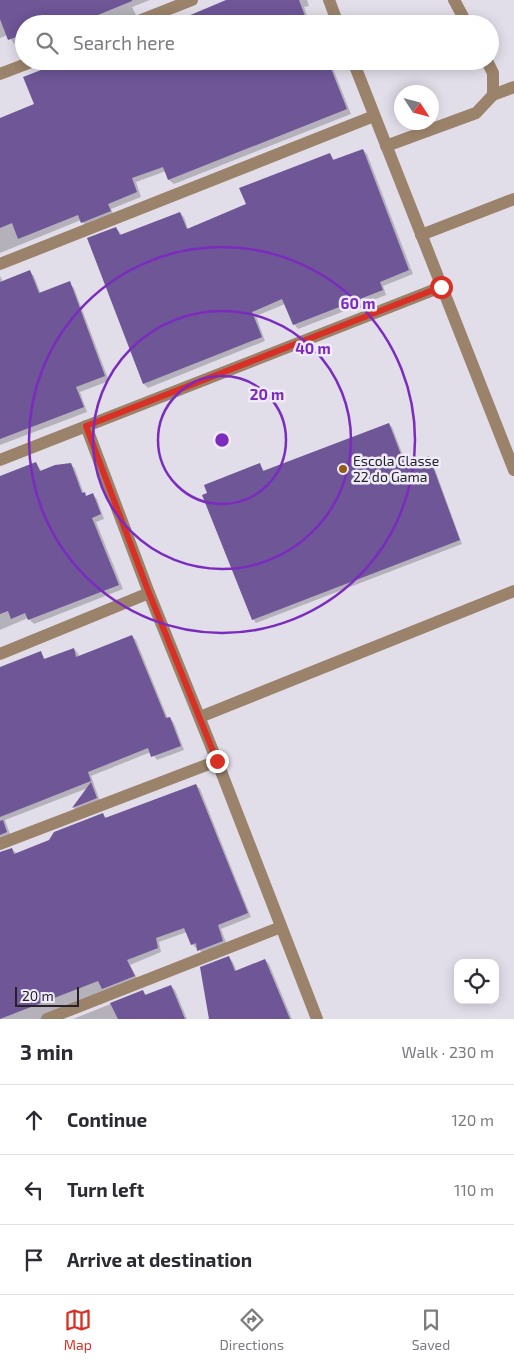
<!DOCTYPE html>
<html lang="en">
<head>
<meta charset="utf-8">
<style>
  body { margin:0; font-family:"Exo 2",sans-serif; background:#f2f2f3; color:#2b2b33 }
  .controls { position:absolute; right:15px; bottom:15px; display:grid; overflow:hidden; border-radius:10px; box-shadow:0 2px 12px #0003 }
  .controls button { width:45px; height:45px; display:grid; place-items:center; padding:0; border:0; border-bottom:1px solid #e1e1e2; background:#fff; color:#2b2b33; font:25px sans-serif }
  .compass { position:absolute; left:394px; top:85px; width:45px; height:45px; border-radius:50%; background:#fff; box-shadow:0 2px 12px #0003; rotate:126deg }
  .scale { position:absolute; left:15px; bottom:12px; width:64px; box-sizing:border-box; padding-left:5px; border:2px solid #252328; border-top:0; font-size:14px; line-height:18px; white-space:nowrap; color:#252328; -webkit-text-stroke:4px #efebf8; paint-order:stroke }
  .stop { position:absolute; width:15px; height:15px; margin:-11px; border:4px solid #d93025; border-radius:50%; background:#fff }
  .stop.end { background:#d93025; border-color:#fff; box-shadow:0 1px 5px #0008 }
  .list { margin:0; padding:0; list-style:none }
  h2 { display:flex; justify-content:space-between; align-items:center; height:65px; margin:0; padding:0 20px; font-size:21px }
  h2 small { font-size:16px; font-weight:400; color:#7c7c81 }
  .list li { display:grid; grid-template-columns:32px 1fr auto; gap:15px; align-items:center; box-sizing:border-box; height:70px; padding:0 20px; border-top:1px solid #e1e1e2 }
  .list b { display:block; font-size:19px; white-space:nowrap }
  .list em { font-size:16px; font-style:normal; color:#7c7c81 }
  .icon { flex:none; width:28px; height:28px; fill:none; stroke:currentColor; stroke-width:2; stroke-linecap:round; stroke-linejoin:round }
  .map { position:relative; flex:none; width:514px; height:1019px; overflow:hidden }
  .search { position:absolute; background:#fff; box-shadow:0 2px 12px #0003; left:15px; right:15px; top:15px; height:55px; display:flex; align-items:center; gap:12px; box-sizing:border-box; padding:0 18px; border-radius:28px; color:#7c7c81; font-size:19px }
  .sheet { height:275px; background:#fff }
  nav { display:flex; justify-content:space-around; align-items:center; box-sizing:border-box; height:70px; border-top:1px solid #e1e1e2; background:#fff; font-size:14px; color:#7c7c81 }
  nav a { display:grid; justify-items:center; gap:2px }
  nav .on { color:#d93025 }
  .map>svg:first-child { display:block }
  .shadow { fill:#0003 }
  .building { fill:#6e5697 }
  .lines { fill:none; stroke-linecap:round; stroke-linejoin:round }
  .minor { stroke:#9b826a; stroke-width:12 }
  .route { stroke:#d93025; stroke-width:6 }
  .ring { fill:none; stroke:#7b2cbf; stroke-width:2.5 }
  .poi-dot { fill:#935b15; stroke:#efebf8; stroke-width:2 }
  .labels { text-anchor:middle; stroke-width:5; stroke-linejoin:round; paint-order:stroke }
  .poi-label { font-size:14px; fill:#252328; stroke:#efebf8; text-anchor:start }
  .centre { fill:#7b2cbf; stroke:#efebf8; stroke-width:2.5 }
  .ring-label { font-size:15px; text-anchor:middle; font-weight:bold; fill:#7b2cbf; stroke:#efebf8; stroke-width:5; stroke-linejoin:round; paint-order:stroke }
</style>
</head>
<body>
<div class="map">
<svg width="514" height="1019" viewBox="0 0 514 1019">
  <rect width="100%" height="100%" fill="#e1deea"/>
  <g class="shadow">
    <path d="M0 0H150L132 7 138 19 129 24H73L72 21 64 24H24V38L14 44 8 35 0 38Z"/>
    <path d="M230 0H307L309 6 304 7 310 24H177L176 21Z"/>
    <path d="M67 61H330L351 114 174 184 169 180 166 171 136 182 141 197 111 209 114 216 87 227 81 220 0 253V119L35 105Z"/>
    <path d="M363 150 367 154 413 274 383 286 386 295 298 329 294 324 285 304 256 316 265 341 148 388 144 384 89 239 116 228 122 235 180 213 184 217 188 229 247 204 330 154 335 161Z"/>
    <path d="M30 272 34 276 41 294 69 283 74 288 109 381 80 392 87 412 0 445V276L3 282Z"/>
    <path d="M388 424 392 427 407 466 429 457 432 461 462 544 256 623 253 619 260 465 265 472Z"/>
    <path d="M36 463 42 472 71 464 75 469 84 494 87 497 93 495 97 499 104 519 96 522 123 589 34 624 28 618 0 630V519Z"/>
    <path d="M132 636 136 640 168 719 170 718 174 723 184 750 157 760 151 752 91 776 100 801 76 810 74 808 88 788 5 820 11 837 0 842V669L40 653 46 660 74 649 78 653 79 657Z"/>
    <path d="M196 785 200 789 251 917 221 929 227 945 203 955 198 947 196 948 192 944 187 932 159 942 161 952 130 965 138 980 45 1019H0V853L12 849 17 854 49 841 103 815 107 818Z"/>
    <path d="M229 958 233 962 237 972 265 960 269 964 292 1019H211Z"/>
    <path d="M171 986 175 990 187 1019H73L143 991 147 996Z"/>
  </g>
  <g class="building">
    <path d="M0 0H132V1L76 24H71L68 16 49 24H24V29L19 36 8 40 0 19Z"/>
    <path d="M226 0H299L308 24H169Z"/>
    <path d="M64 61H328L347 109 168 180 163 167 132 178 137 192 108 204 111 211 81 223 78 215 18 239 12 223 0 228V118L34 104 23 77Z"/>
    <path d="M363 149 409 270 380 282 383 290 293 325 282 299 252 312 262 337 143 384 87 238 116 227 120 235 180 212 187 229 246 204 239 188 330 153 333 160Z"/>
    <path d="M30 270 39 293 70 281 105 376 76 387 84 407 0 439V282Z"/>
    <path d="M389 423 405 465 429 456 460 540 252 620 202 495 207 493 204 485 260 463 263 471Z"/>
    <path d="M36 462 40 471 55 465 71 463 82 493 85 492 86 496 93 493 101 514 92 518 119 585 28 620 25 613 11 619 8 611 0 614V476Z"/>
    <path d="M132 635 166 718 170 717 181 746 151 757 148 748 88 772 91 781 0 817V667L41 651 44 659 74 648 76 657Z"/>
    <path d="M91 782 97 798 72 808Z"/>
    <path d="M196 784 248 913 218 925 223 941 197 951 196 943 191 945 184 928 156 938 158 948 127 960 135 976 102 989 98 981 0 1019V852L12 848 14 854 49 840 54 832 103 813 105 818Z"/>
    <path d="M3 820 7 832 0 835V821Z"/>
    <path d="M229 956 235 971 265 959 290 1019H209L200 967Z"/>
    <path d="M171 985 185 1019H118L110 1003 143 990 145 995Z"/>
  </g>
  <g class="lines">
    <g class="minor">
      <path d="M329 0 338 24"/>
      <path d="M454 0 467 24"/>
      <path d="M131 24 192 0"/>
      <path d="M353 61 514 470"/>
      <path d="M0 74 34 61"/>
      <path d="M493 95 514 87"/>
      <path d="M386 146 476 113 493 95V73L487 61"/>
      <path d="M421 235 514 199"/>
      <path d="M0 264 374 116"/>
      <path d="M86 426 149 593 217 761 317 1019"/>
      <path d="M0 460 441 287"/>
      <path d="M0 654 149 593"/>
      <path d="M200 717 514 591"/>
      <path d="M0 844 217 761"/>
      <path d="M47 1019 281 927"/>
    </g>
  </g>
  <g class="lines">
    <path class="route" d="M217 761 149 593 86 426 441 287"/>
  </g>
  <g class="ring">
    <circle cx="222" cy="440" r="64"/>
    <circle cx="222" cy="440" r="129"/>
    <circle cx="222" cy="440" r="193"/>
  </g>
  <circle class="poi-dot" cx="343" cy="469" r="5"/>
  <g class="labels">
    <g class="poi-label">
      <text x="353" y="466">Escola Classe<tspan x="353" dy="16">22 do Gama</tspan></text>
    </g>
  </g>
  <circle cx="222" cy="440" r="8" class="centre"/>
  <g class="ring-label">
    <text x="358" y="309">60 m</text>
    <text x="313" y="354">40 m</text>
    <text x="267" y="400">20 m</text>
  </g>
</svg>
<div class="controls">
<button><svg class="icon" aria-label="locate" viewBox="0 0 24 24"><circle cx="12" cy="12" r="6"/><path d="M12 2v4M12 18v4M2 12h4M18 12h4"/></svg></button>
</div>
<svg class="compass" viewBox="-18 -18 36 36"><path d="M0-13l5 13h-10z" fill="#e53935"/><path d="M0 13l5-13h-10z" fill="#7c7c81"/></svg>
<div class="scale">20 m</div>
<div class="stop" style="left:441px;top:287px"></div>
<div class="stop end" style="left:217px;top:761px"></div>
<div class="search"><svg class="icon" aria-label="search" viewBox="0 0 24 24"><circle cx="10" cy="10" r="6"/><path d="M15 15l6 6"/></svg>Search here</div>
</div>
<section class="sheet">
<h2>3 min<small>Walk · 230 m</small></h2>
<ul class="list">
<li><svg class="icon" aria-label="ahead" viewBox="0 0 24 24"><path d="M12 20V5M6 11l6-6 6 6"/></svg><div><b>Continue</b></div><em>120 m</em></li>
<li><svg class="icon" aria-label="left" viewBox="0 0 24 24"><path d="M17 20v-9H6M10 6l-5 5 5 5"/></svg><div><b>Turn left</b></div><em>110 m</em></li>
<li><svg class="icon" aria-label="arrive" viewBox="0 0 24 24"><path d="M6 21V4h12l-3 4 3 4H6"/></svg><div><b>Arrive at destination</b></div></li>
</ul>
</section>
<nav>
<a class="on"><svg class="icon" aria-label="map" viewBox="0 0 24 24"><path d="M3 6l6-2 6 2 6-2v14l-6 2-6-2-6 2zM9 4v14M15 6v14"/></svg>Map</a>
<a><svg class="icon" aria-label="directions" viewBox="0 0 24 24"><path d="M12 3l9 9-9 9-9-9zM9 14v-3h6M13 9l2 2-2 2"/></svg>Directions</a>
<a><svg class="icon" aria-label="saved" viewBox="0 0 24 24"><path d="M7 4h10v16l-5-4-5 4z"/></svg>Saved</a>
</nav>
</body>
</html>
